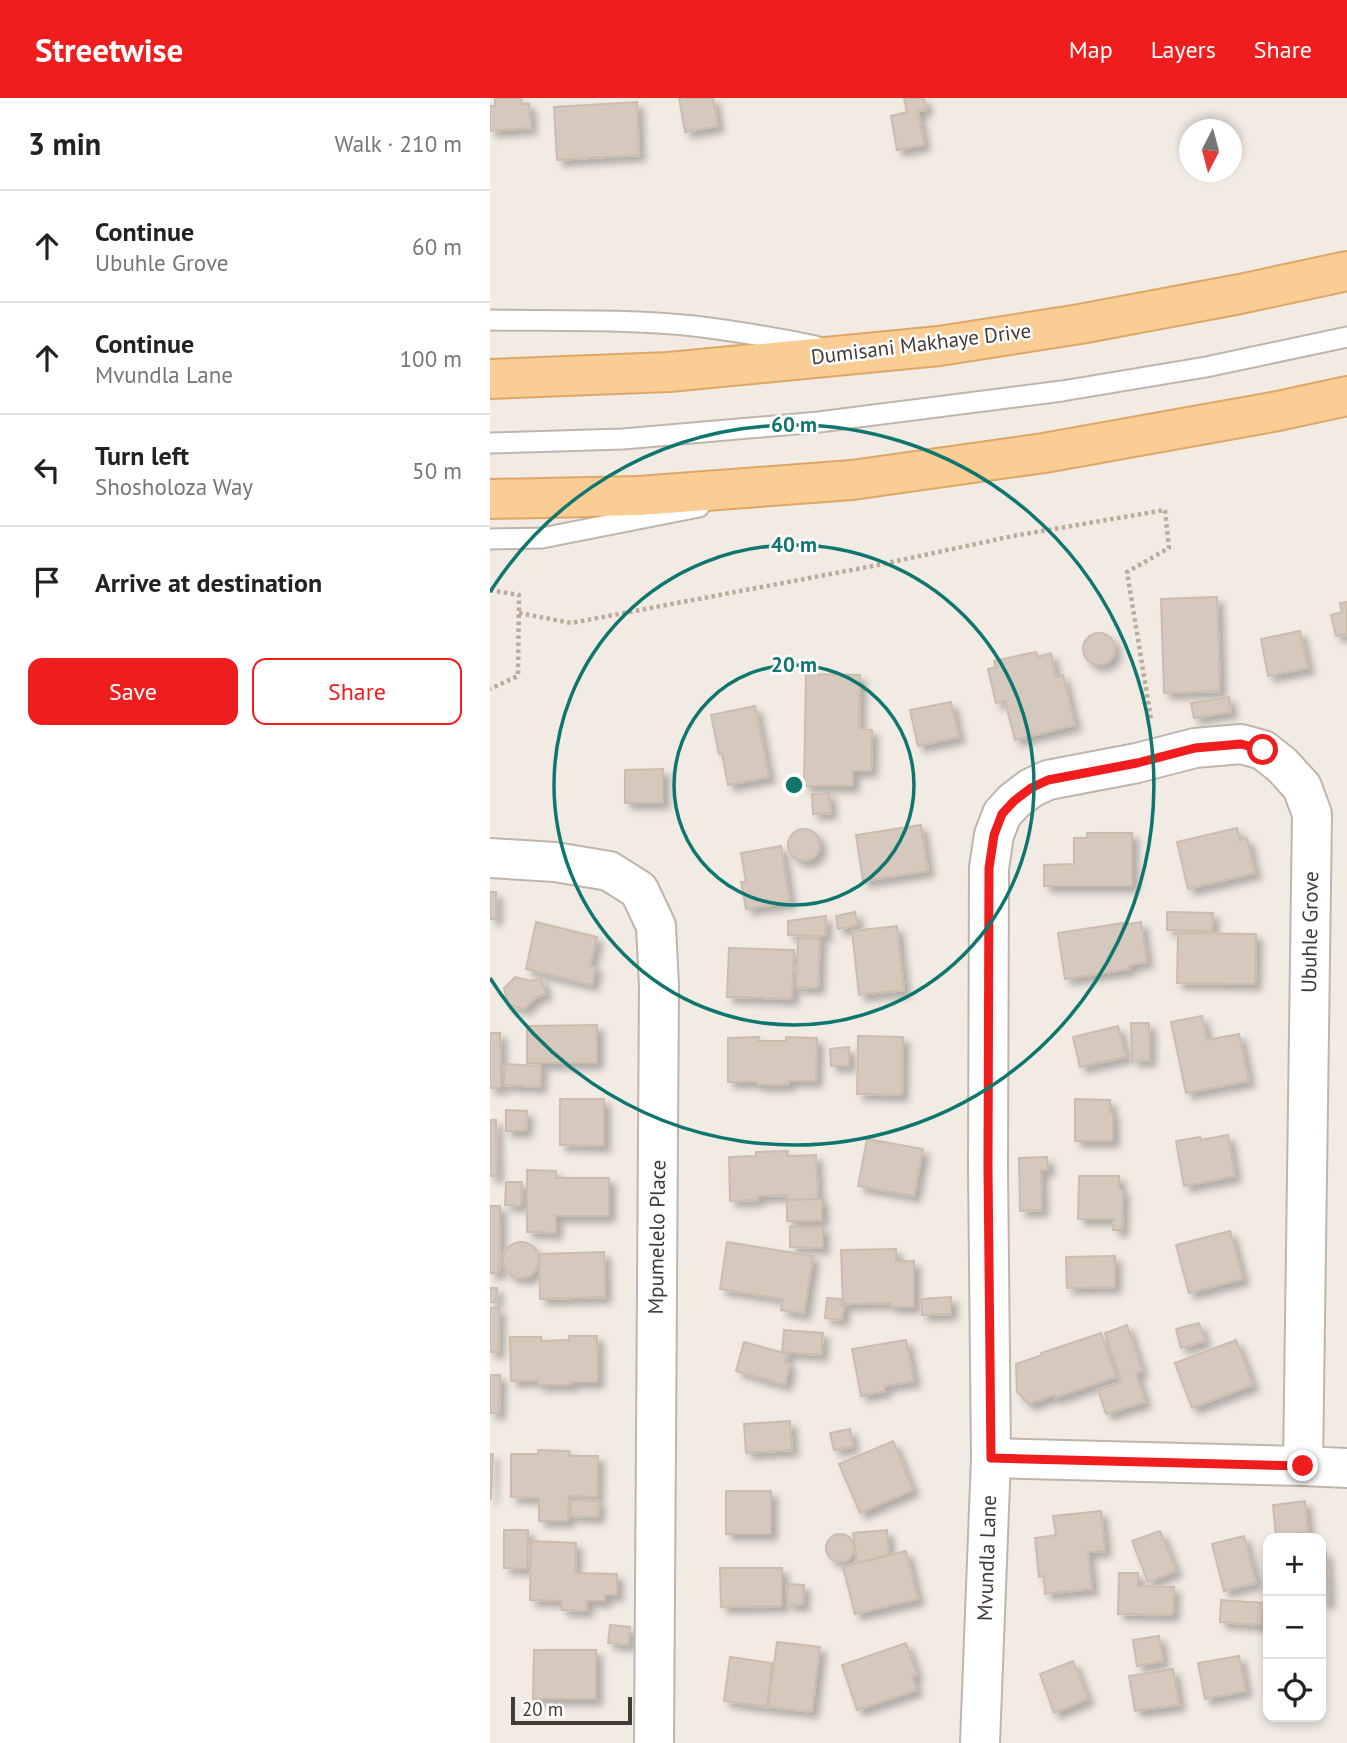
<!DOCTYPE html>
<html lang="en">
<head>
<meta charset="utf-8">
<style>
  body { margin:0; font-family:"PT Sans",sans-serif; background:#f2f2f2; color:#222 }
  .controls { position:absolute; right:21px; bottom:21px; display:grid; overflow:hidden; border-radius:14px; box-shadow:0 4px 10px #0003 }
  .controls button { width:63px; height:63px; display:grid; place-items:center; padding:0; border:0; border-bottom:2px solid #e0e0e0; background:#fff; color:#222; font:35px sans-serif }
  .compass { position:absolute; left:689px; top:21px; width:63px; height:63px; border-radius:50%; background:#fff; box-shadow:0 4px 10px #0003; rotate:186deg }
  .scale { position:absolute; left:21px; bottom:18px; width:121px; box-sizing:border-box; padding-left:7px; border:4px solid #433b35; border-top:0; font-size:19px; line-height:24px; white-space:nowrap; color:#433b35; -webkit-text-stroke:5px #fff; paint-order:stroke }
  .stop { position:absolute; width:21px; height:21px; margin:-16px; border:5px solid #f01d1e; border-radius:50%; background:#fff }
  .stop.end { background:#f01d1e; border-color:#fff; box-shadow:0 2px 7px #0008 }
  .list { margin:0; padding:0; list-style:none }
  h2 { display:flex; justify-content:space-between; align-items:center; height:91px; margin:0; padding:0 28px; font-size:30px }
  h2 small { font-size:23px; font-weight:400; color:#767676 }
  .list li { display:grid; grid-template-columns:46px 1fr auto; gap:21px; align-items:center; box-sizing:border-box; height:112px; padding:0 28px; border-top:2px solid #e0e0e0 }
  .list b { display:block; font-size:26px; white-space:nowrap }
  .list p { margin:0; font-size:23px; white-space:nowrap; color:#767676 }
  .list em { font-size:23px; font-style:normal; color:#767676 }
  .actions { display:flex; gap:14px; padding:21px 28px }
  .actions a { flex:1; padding:16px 0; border:2px solid #f01d1e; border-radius:14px; text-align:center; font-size:24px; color:#f01d1e }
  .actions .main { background:#f01d1e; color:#fff }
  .icon { flex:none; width:38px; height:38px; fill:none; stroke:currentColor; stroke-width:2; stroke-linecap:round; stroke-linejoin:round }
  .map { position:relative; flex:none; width:857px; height:1645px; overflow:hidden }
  header { display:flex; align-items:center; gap:42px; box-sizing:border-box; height:98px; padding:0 35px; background:#f01d1e; color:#fff }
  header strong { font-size:33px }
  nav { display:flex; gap:38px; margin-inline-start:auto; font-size:24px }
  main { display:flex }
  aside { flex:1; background:#fff }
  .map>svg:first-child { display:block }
  .building { fill:#d5c8bd; stroke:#cdbcae; stroke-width:2; filter:url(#shadow) }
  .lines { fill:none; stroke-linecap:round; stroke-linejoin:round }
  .lane-casing { stroke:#bfb5ab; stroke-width:23 }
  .street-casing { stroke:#bfb5ab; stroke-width:42 }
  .primary-casing { stroke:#dea766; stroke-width:42 }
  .path { stroke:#bdab99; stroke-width:4.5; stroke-dasharray:3.5 3.5; stroke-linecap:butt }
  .lane { stroke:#fff; stroke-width:19 }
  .street { stroke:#fff; stroke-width:38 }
  .primary { stroke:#facd95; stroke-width:38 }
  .route { stroke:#f01d1e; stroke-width:9 }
  .ring { fill:none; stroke:#0f766e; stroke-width:3.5 }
  .labels { text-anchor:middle; stroke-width:5; stroke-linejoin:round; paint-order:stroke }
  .street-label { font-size:21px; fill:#433b35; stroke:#fff }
  .centre { fill:#0f766e; stroke:#fff; stroke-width:3.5 }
  .ring-label { font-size:21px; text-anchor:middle; font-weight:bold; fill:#0f766e; stroke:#fff; stroke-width:5; stroke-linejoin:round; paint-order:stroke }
</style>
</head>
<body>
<header>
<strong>Streetwise</strong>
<nav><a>Map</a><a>Layers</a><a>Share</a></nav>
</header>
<main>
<aside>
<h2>3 min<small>Walk · 210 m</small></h2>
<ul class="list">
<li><svg class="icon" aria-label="ahead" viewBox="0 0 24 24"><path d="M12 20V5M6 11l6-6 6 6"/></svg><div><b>Continue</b><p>Ubuhle Grove</p></div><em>60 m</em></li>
<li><svg class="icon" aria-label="ahead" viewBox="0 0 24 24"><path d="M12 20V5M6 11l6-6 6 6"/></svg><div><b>Continue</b><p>Mvundla Lane</p></div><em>100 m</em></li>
<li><svg class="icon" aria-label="left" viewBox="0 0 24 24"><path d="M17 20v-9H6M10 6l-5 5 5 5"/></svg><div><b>Turn left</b><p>Shosholoza Way</p></div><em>50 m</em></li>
<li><svg class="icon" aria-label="arrive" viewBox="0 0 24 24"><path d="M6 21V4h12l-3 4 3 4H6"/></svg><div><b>Arrive at destination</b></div></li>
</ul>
<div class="actions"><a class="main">Save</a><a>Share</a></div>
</aside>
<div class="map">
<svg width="857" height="1645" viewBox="0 0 857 1645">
  <defs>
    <filter id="shadow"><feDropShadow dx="6" dy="6" stdDeviation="3.5" flood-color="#0004"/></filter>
  </defs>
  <rect width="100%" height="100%" fill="#f1ebe4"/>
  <g class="building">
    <path d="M5 0H31L32 6H39L41 30 0 33V8H5Z"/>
    <path d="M189 0H223L228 28 195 34Z"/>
    <path d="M414 0H434L436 12 428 13 434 47 407 52 401 18 417 14Z"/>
    <path d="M147 4 149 57 67 62 64 9Z"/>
    <path d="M727 499 730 593 674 595 671 501Z"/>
    <path d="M857 504V537L846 538 841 517 852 514 850 505Z"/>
    <path d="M810 533 818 570 778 578 771 541Z"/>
    <circle cx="609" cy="551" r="16"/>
    <path d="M546 554 548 559 561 555 566 579 573 577 585 627 525 642 515 603 506 605 498 571 506 569 504 563Z"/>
    <path d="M316 576 370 577 369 631 382 632 381 673H363V688H314Z"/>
    <path d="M739 599 741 614 704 620 701 605Z"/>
    <path d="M461 604 469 639 428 648 420 612Z"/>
    <path d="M265 608 279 679 238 687 232 655 229 656 221 617Z"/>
    <path d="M173 671V705H135V672Z"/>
    <path d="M339 695 341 715 323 716 322 696Z"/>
    <path d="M431 727 438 773 373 783 366 737Z"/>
    <path d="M747 730 750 742 757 740 765 775 698 791 687 744Z"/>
    <circle cx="314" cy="747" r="16"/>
    <path d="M597 735H642V788H554V767L584 766V740H597Z"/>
    <path d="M291 748 300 804 256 811 251 784H256L251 755Z"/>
    <rect x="0" y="794" width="6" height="27"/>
    <path d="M365 814 368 827 348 831 346 818Z"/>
    <path d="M677 814 723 815 722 833 677 832Z"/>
    <path d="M336 818 335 838 298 837V823Z"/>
    <path d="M46 824 107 839 100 868 106 869 102 887 36 871Z"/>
    <path d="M651 824 657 864 639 867 640 871 575 881 568 835 633 825V827Z"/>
    <path d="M407 828 414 892 369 897 362 833Z"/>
    <path d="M688 835 766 836 765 886 687 885Z"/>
    <path d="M308 840 330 841 328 890 306 889Z"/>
    <path d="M239 850 304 852 302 901 237 899Z"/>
    <path d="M25 879 41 883 51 880 56 896 46 899 34 911 18 906 14 890Z"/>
    <path d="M712 918 717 942 749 936 759 983 696 995 681 924Z"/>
    <path d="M641 925H659L660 962 642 963Z"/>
    <path d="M107 927V965H37V928Z"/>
    <path d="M628 928 636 959 590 969 583 939Z"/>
    <path d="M0 935H10L11 990H0Z"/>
    <path d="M368 938 413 939 412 997 367 996Z"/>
    <path d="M269 939 268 943H296V939L327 940 326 983H299L298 987H267V984H238V940Z"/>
    <path d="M359 949V968H341L340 951Z"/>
    <path d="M15 966 51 968 50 989 14 987Z"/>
    <path d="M70 1001H114V1048L70 1047Z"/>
    <path d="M585 1001 620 1002V1014L623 1015V1043H585Z"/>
    <path d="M16 1012 37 1013 36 1033H16Z"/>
    <path d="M0 1022H6L7 1078H0Z"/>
    <path d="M738 1037 745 1078 694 1088 686 1043 710 1039 711 1042Z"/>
    <path d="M377 1041 433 1051 424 1098 368 1088Z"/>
    <path d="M298 1053 297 1058 326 1057 328 1101 297 1102V1097L268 1098V1102L240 1103 239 1059 266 1058V1054Z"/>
    <path d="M557 1059 558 1072H551L552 1112 530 1113 529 1060Z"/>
    <path d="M37 1072 66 1073V1080H119V1118H66V1135L37 1134Z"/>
    <path d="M589 1078H629V1091H633L632 1132H623L624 1121H588Z"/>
    <path d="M16 1084H32L31 1108 15 1107Z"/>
    <path d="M328 1101H332V1123H297V1102Z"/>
    <path d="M0 1108H10L9 1175H0Z"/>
    <path d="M300 1129H333V1150L300 1149Z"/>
    <path d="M740 1133 753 1181 699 1195 686 1147Z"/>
    <path d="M237 1144 323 1158 314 1216 291 1212 293 1201 230 1191Z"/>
    <circle cx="31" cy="1162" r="18"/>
    <path d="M406 1151V1163H424V1209H401V1205L353 1206 351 1152Z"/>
    <path d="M114 1154 115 1199 50 1201 49 1156Z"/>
    <path d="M625 1158V1189L577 1190 576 1159Z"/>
    <path d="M0 1190H7L6 1204H0Z"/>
    <path d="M461 1199V1216L432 1217 431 1201Z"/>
    <path d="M337 1200 351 1201 350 1208H354L352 1222 335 1220Z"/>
    <path d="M0 1210H9L8 1254H0Z"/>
    <path d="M709 1225 715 1243 691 1250 686 1231Z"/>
    <path d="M637 1227 652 1273 646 1275 655 1304 616 1316 608 1292 632 1284 615 1235Z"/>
    <path d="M294 1232 333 1235 331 1257 292 1254Z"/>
    <path d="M611 1235 626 1279 565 1300 564 1297 539 1306 527 1294 526 1266 552 1257 551 1255Z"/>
    <path d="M79 1238H107L108 1284H80L81 1287H48V1282L21 1283 20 1239H51V1243L79 1242Z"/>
    <path d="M416 1242 424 1283 394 1288 395 1293 371 1298 362 1251Z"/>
    <path d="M746 1242 763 1287 702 1310 685 1265Z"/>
    <path d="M254 1244 297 1256 295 1265 300 1266 295 1287 246 1273Z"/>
    <path d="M0 1277H10L9 1315H0Z"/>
    <path d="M300 1323 302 1352 256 1355 254 1326Z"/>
    <path d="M360 1331 363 1349 344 1352 340 1335Z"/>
    <path d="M403 1343 423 1392 370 1415 349 1366Z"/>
    <path d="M48 1352 79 1353 80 1358H108L107 1399 79 1398 78 1423H49V1400L21 1399V1356H48Z"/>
    <path d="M0 1356H3L1 1401H0Z"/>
    <rect x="236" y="1393" width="45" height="43"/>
    <path d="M81 1402 109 1403 108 1419 81 1418Z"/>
    <path d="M815 1403 818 1434 786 1438 783 1407Z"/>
    <path d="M611 1413 615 1453 598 1454 602 1491 555 1496 554 1478 549 1479 545 1440 566 1437 563 1418Z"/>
    <path d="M14 1432H38L37 1471 14 1470Z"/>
    <path d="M397 1432 399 1457 367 1465 363 1435Z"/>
    <path d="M670 1433 686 1473 658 1484 642 1443Z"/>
    <circle cx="350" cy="1450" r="14"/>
    <path d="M754 1438 766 1485 734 1493 722 1446Z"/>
    <path d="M41 1443 86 1445 85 1475 127 1476V1497H115V1503H96L97 1513 72 1512V1503L40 1502Z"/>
    <path d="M416 1453 428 1501 365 1516 353 1469Z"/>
    <path d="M831 1454H836L839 1504H831Z"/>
    <path d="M230 1470H292V1508L231 1509Z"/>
    <path d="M629 1475H648V1488L684 1489 683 1517 628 1516Z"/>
    <path d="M298 1486 314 1487 313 1507 297 1506Z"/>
    <path d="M731 1502 774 1505 772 1527 730 1524Z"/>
    <path d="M120 1527 140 1529 138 1547 118 1545Z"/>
    <path d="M669 1538 673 1563 647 1568 643 1542Z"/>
    <path d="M287 1544 330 1549 322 1614 278 1609Z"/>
    <path d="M416 1545 427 1577 422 1578 427 1592 367 1612 352 1567Z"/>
    <path d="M44 1552H106V1601H43Z"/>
    <path d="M749 1558 756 1593 715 1601 708 1565Z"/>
    <path d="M240 1559 282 1565 277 1609 234 1603Z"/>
    <path d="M583 1563 598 1601 564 1615 550 1576Z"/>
    <path d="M683 1571 689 1607 645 1613 639 1578Z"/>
  </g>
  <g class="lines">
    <g class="lane-casing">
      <g id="lane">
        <path d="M0 222C68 223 136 221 204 228 245 233 286 240 326 248"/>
        <path d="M0 345 133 341 329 324 572 293 716 269 857 239"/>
        <path d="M0 441 52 440 209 409"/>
      </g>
    </g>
    <g class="street-casing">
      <g id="street">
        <path d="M0 760 65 764 119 773 149 792 166 828 169 888 164 1645"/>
        <path d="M501 1360 813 1368 857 1370"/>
        <path d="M490 1645 501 1360 498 1070 499 770 504 737 512 716 524 703 541 690 558 682 647 665 705 650 751 646 773 652 792 667 812 689 822 716 813 1368"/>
      </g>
    </g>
    <g class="primary-casing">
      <g id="primary">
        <path d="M0 281 179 274 449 248 590 226 750 196 857 173"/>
        <path d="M0 401 149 398 362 382 554 355 788 313 857 298"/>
      </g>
    </g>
    <g class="path">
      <path d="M0 492 29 497 28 578 0 591"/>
      <path d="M29 515 81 525 383 468 523 438 675 412 679 450 637 474 661 621"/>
    </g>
    <use href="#lane" class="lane"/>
    <use href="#street" class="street"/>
    <use href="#primary" class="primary"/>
  </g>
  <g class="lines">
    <path class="route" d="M773 652 751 646 705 650 647 665 558 682 541 690 524 703 512 716 504 737 499 770 498 1070 501 1360 813 1368"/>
  </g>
  <g class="ring">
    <circle cx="304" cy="687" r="120"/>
    <circle cx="304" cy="687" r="240"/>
    <path d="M0 494A360 360 0 1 1 0 880"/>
  </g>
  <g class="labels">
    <g class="street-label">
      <text transform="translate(431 246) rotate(-7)" y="7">Dumisani Makhaye Drive</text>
      <text transform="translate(820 834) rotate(-89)" y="7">Ubuhle Grove</text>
      <text transform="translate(167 1139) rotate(-89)" y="7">Mpumelelo Place</text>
      <text transform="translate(497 1460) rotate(-88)" y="7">Mvundla Lane</text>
    </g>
  </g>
  <circle cx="304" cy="687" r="10" class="centre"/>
  <g class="ring-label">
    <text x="304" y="334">60 m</text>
    <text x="304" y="454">40 m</text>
    <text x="304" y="574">20 m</text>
  </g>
</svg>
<div class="controls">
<button>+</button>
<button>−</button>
<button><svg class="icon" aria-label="locate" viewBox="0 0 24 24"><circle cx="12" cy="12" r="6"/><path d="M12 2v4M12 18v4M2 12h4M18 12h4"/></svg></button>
</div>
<svg class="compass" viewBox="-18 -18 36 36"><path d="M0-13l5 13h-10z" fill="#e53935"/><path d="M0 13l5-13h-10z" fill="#767676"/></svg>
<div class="scale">20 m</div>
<div class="stop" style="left:773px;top:652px"></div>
<div class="stop end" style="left:813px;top:1368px"></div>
</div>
</main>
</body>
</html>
